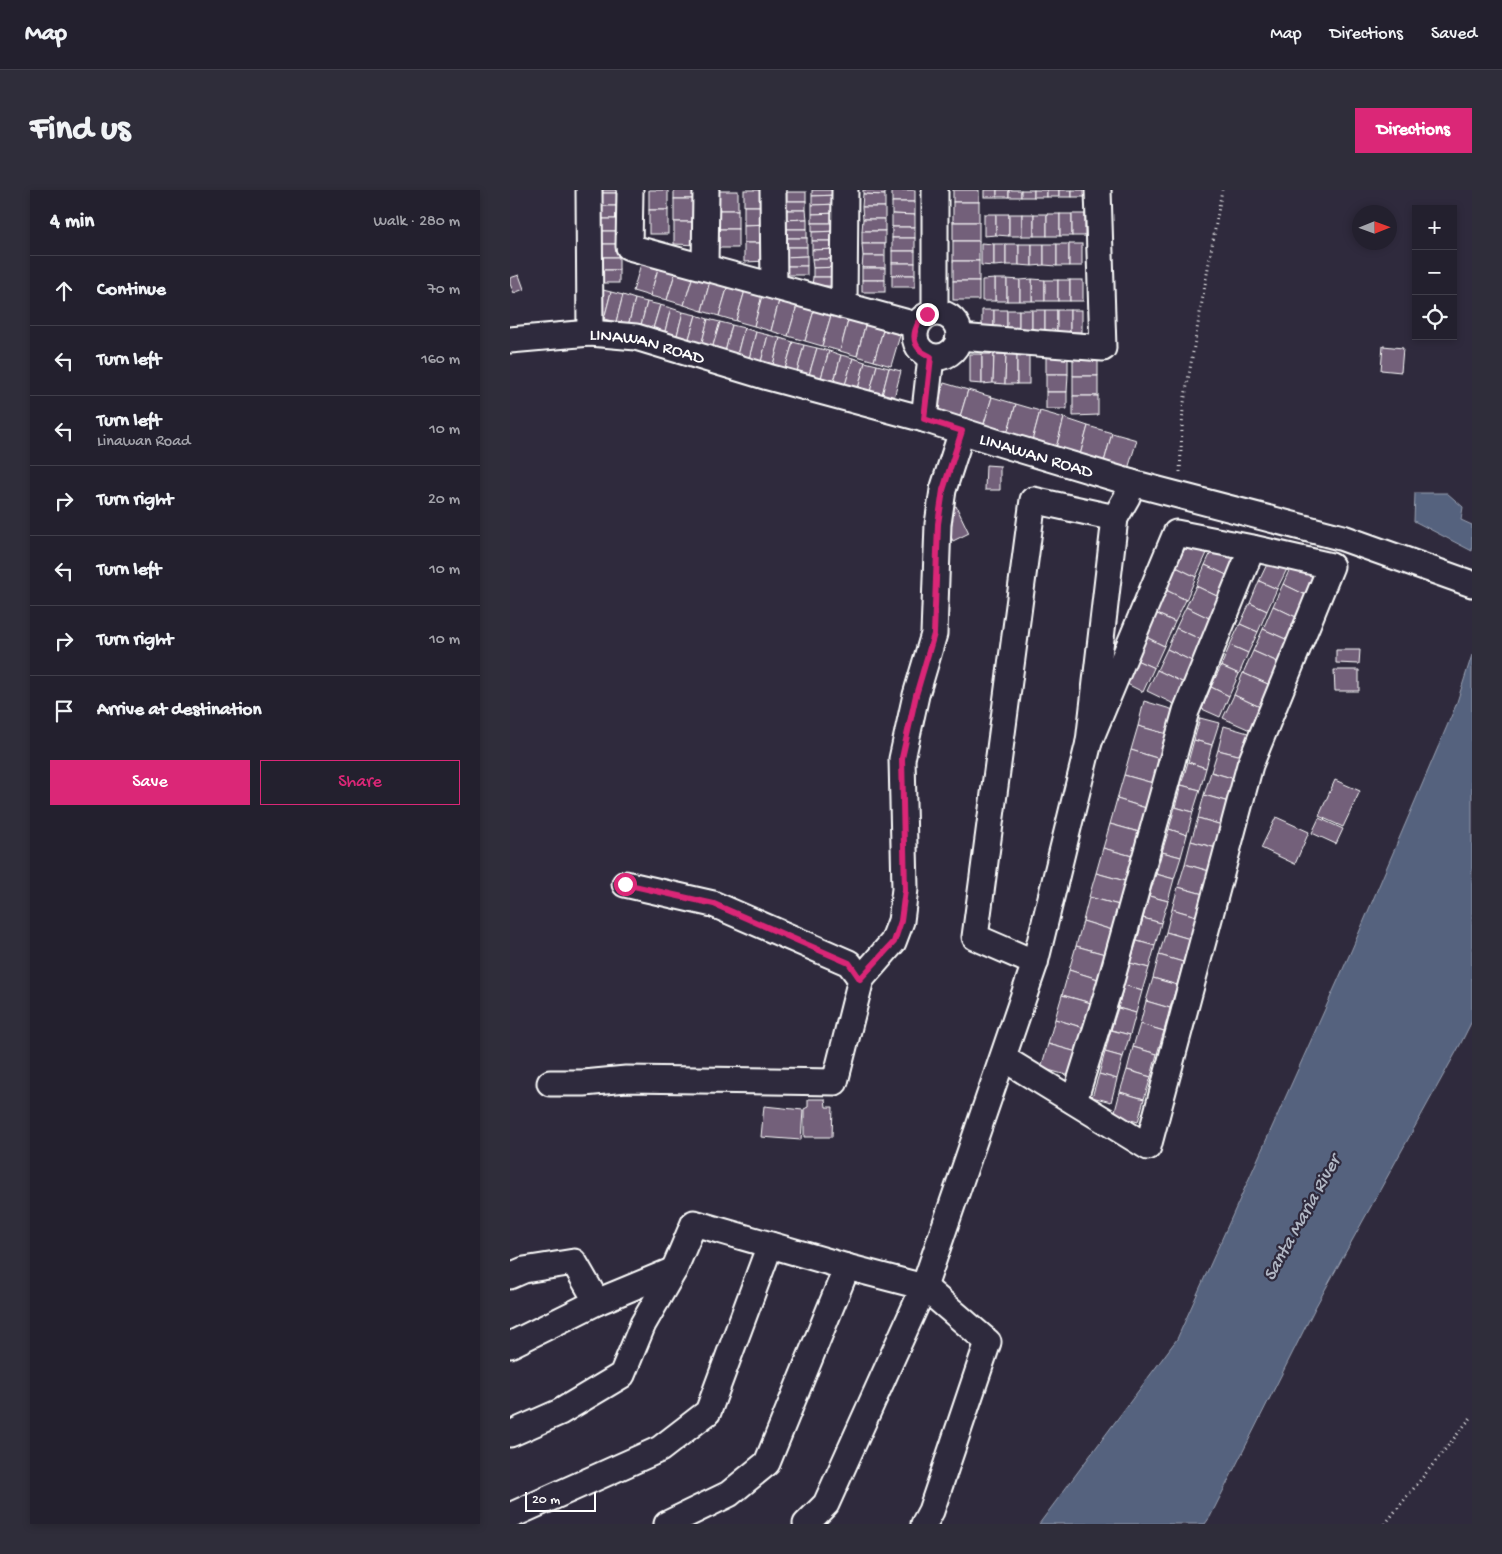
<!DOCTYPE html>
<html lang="en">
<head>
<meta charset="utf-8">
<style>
  body { margin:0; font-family:"Gochi Hand",sans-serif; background:#2f2d3a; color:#f1f3f6 }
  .controls { position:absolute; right:15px; top:15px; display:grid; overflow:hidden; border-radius:0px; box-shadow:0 2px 8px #0003 }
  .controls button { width:45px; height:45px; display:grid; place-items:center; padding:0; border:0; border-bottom:1px solid #403e4a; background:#23202e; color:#f1f3f6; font:25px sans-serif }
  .compass { position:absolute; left:842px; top:15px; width:45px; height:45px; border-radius:50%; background:#23202e; box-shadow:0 2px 8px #0003; rotate:89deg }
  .scale { position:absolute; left:15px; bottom:12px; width:71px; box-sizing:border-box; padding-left:5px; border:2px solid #fff; border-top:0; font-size:14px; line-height:18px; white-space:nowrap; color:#fff; -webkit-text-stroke:4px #2f2a3d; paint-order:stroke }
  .stop { position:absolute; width:15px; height:15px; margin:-11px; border:4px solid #db2777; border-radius:50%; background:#fff }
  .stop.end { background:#db2777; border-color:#fff; box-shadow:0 1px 5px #0008 }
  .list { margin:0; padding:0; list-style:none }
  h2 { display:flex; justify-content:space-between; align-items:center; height:65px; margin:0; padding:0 20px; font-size:21px }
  h2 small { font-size:16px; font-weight:400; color:#a3a3aa }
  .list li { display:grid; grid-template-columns:32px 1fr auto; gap:15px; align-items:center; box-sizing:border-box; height:70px; padding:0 20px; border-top:1px solid #403e4a }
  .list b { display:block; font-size:19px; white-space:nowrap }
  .list p { margin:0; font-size:16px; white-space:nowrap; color:#a3a3aa }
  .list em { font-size:16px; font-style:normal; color:#a3a3aa }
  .actions { display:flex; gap:10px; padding:15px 20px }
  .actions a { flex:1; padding:11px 0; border:1px solid #db2777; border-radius:0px; text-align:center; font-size:18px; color:#db2777 }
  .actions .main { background:#db2777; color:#fff }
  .icon { flex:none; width:28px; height:28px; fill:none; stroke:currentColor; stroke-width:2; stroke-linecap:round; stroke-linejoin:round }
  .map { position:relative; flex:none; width:962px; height:1334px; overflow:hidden; border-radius:0px }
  header { display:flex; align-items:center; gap:30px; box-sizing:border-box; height:70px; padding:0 25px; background:#23202e; border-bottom:1px solid #403e4a }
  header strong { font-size:24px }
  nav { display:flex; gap:28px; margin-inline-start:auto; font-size:18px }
  .intro { display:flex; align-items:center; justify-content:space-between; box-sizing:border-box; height:120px; padding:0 30px }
  h1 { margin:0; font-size:35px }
  .button { padding:12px 22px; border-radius:0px; background:#db2777; color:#fff; font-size:18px; font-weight:700 }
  main { display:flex; gap:30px; padding:0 30px }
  aside { flex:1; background:#23202e; border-radius:0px; box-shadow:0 2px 8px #0003 }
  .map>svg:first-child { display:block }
  .water { fill:#55627e; stroke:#99a1b2 }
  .building { fill:#73607a; stroke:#fff }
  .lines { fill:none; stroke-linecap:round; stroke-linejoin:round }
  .minor-casing { stroke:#fff; stroke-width:29 }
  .path { stroke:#fff; stroke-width:3; stroke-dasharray:1 4; stroke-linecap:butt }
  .minor { stroke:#2f2a3d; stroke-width:25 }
  .route { stroke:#db2777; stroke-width:6 }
  .labels { text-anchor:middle; stroke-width:4.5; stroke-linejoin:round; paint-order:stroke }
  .street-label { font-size:18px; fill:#fff; stroke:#2f2a3d }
  .water-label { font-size:19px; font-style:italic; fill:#b2b8c5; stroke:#2f2a3d }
</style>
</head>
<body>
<header>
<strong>Map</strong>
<nav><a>Map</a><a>Directions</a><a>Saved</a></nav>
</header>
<div class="intro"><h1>Find us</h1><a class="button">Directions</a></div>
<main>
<aside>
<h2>4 min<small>Walk · 280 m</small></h2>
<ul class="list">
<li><svg class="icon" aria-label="ahead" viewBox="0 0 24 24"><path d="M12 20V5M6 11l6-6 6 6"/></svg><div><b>Continue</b></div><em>70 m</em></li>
<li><svg class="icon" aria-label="left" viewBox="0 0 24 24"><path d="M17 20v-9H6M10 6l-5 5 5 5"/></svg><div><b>Turn left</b></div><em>160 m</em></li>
<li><svg class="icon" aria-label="left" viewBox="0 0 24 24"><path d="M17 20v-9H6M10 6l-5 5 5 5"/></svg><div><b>Turn left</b><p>Linawan Road</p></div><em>10 m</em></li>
<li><svg class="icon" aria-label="right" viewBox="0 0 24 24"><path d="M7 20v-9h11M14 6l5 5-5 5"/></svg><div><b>Turn right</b></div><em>20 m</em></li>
<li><svg class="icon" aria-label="left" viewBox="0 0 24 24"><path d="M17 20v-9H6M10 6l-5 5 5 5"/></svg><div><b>Turn left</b></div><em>10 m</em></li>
<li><svg class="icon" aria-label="right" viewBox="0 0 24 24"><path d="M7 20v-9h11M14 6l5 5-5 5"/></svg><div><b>Turn right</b></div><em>10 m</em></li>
<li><svg class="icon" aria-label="arrive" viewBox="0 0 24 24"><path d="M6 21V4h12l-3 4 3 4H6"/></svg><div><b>Arrive at destination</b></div></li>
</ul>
<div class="actions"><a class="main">Save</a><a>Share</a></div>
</aside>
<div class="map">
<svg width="962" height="1334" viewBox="0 0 962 1334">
  <rect width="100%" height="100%" fill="#2f2a3d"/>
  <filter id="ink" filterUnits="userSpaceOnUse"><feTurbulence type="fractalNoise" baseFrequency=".02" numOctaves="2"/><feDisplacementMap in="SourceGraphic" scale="10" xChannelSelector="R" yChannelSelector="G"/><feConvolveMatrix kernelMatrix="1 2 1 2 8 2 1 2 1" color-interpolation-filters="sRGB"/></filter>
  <g filter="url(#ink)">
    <g class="water">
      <path d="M905 303H937L953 317 951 330 962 335V361L904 331Z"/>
      <path d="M962 465V831L950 855 806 1116 700 1327 695 1334H529L667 1149 842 759 946 515Z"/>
    </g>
    <g class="building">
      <rect x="82" y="0" width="27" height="3"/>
      <rect x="139" y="0" width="19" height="20"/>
      <rect x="164" y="0" width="25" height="9"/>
      <rect x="234" y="0" width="24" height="16"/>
      <path d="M302 0H327V5L302 6Z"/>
      <path d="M353 0H375V5L353 4Z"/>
      <rect x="382" y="0" width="23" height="12"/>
      <rect x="443" y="0" width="26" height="12"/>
      <rect x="474" y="0" width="13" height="7"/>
      <rect x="487" y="0" width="12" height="7"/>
      <rect x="499" y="0" width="12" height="7"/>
      <rect x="511" y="0" width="13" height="7"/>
      <rect x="524" y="0" width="13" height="7"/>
      <rect x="537" y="0" width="12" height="7"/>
      <rect x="549" y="0" width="13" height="7"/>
      <rect x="562" y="0" width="13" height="7"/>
      <rect x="204" y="1" width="24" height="19"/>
      <rect x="272" y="2" width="24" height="9"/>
      <rect x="82" y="3" width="27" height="13"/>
      <path d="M353 4 375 5V17H352Z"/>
      <path d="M327 5 328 14 302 15V6Z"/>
      <rect x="164" y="9" width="25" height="23"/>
      <rect x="272" y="11" width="24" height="9"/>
      <path d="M382 12H405V25L382 24Z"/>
      <rect x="443" y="12" width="26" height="20"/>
      <path d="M328 14V23L302 24V15Z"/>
      <rect x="82" y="16" width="27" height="13"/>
      <path d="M234 16H258L259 34 234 35Z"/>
      <path d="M352 17H375V29H353Z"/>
      <rect x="139" y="20" width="19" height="24"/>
      <rect x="204" y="20" width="24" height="19"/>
      <path d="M272 20H296L297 29 272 30Z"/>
      <path d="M328 23V33H302V24Z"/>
      <path d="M382 24 405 25V37H382Z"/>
      <path d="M474 24H486V45L474 46Z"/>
      <path d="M486 24H499V46L486 45Z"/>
      <rect x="499" y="24" width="13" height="22"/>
      <rect x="512" y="24" width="12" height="22"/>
      <rect x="524" y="24" width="13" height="22"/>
      <rect x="537" y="24" width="13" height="22"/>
      <rect x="550" y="24" width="12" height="22"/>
      <rect x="562" y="24" width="13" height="22"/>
      <rect x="82" y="29" width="27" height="12"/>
      <path d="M297 29V39H272V30Z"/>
      <path d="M353 29H375V41H352Z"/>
      <path d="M164 32H189V55L164 54Z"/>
      <rect x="443" y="32" width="26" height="19"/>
      <path d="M302 33H328V41L302 42Z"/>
      <path d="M259 34V53H234V35Z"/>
      <rect x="382" y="37" width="23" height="11"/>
      <rect x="204" y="39" width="24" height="19"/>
      <rect x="272" y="39" width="25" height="9"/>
      <rect x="82" y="41" width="27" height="13"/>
      <path d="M328 41V51H302V42Z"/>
      <rect x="352" y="41" width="23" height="13"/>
      <path d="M272 48H297V57H273Z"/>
      <rect x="382" y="48" width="23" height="13"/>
      <path d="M302 51H328V59L302 60Z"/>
      <rect x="443" y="51" width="26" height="20"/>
      <path d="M234 53H259V71L234 72Z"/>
      <path d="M471 53 484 54V76L471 75Z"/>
      <rect x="82" y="54" width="27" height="13"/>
      <path d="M352 54H375V66H353Z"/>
      <path d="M484 54H496V75L484 76Z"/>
      <rect x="496" y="54" width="13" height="21"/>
      <path d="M509 54H522V76L509 75Z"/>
      <path d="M522 54H534V75L522 76Z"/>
      <path d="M534 54H547V76L534 75Z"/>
      <rect x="547" y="54" width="12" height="22"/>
      <rect x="559" y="54" width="13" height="22"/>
      <path d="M273 57H297V66L273 67Z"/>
      <path d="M328 59V69H302V60Z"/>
      <rect x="382" y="61" width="23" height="12"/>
      <path d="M297 66V76H273V67Z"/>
      <path d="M353 66H375V78H352Z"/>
      <rect x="82" y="67" width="27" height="13"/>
      <path d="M133 67 150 72 140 106 123 101Z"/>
      <path d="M302 69H328V77L303 78Z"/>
      <rect x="443" y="71" width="26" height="20"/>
      <path d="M150 72 167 77 157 110 140 106Z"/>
      <rect x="382" y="73" width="23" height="12"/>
      <rect x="273" y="76" width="24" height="9"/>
      <path d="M167 77 184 82 174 115 157 110Z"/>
      <path d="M328 77V87H303V78Z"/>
      <rect x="352" y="78" width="23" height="12"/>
      <rect x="82" y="80" width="27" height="13"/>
      <path d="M184 82 201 87 192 121 174 115Z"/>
      <path d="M9 85 14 99 4 103 0 94V88Z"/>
      <rect x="382" y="85" width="23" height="12"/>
      <path d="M201 87 219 92 209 126 192 121Z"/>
      <path d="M303 87H328V96H302Z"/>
      <rect x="485" y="89" width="12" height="22"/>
      <path d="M485 89V111H472V90Z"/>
      <path d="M497 89 510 90V111H497Z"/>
      <path d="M522 89 535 90V111H522Z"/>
      <path d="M522 89V111H510V90Z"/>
      <rect x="352" y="90" width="23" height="12"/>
      <rect x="535" y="90" width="13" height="21"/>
      <rect x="548" y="90" width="12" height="21"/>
      <rect x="560" y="90" width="13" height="21"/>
      <rect x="443" y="91" width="26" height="19"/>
      <path d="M219 92 236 97 226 131 209 126Z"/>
      <path d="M236 97 253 102 244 136 226 131Z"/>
      <path d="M89 99 101 102 94 129 82 126Z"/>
      <path d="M101 102 113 105 106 132 94 129Z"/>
      <path d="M253 102 270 107 261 141 244 136Z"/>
      <path d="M113 105 125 109 118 136 106 132Z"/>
      <path d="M270 107 288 112 278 146 261 141Z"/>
      <path d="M125 109 137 112 130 139 118 136Z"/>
      <path d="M137 112 150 115 142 142 130 139Z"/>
      <path d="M288 112 305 117 295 151 278 146Z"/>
      <path d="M150 115 161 118 154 145 142 142Z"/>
      <path d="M305 117 322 122 312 156 295 151Z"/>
      <path d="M161 118 173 122 166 149 154 145Z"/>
      <path d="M472 120H484V142L472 141Z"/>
      <path d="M484 120H497V141L484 142Z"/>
      <path d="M497 120H509V142L497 141Z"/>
      <rect x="509" y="120" width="13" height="22"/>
      <path d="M522 120H535V141L522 142Z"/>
      <path d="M535 120H547V142L535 141Z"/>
      <rect x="547" y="120" width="13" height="22"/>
      <rect x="560" y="120" width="12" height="22"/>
      <path d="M173 122 186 125 178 152 166 149Z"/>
      <path d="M322 122 339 127 330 161 312 156Z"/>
      <path d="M186 125 198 129 191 156 178 152Z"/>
      <path d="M339 127 356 132 347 166 330 161Z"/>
      <path d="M198 129 210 132 202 159 191 156Z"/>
      <path d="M210 132 222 135 215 162 202 159Z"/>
      <path d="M356 132 374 137 364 171 347 166Z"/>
      <path d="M222 135 234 138 227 165 215 162Z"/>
      <path d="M374 137 391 142 381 176 364 171Z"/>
      <path d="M234 138 246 142 239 169 227 165Z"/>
      <path d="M246 142 258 145 251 172 239 169Z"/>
      <path d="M258 145 270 148 263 175 251 172Z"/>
      <path d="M270 148 283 152 275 179 263 175Z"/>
      <path d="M283 152 294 155 287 182 275 179Z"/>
      <path d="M294 155 307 158 299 185 287 182Z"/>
      <path d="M873 156 893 158 891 182 871 180Z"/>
      <path d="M307 158 319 161 311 188 299 185Z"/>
      <path d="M319 161 331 165 324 192 311 188Z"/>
      <path d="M460 164H472V194L460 193Z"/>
      <path d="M472 164H484L483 193 472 194Z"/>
      <path d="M484 164H496L495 194 483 193Z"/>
      <path d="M496 164H507V194H495Z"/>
      <rect x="507" y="164" width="12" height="30"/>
      <path d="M331 165 343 168 335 195 324 192Z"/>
      <path d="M563 166 588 167V186H563Z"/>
      <rect x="536" y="167" width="22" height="17"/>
      <path d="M343 168 355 172 348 199 335 195Z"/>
      <path d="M355 172 367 175 360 202 348 199Z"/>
      <path d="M367 175 379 178 372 205 360 202Z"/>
      <path d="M379 178 391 181 384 208 372 205Z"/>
      <path d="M536 184H558L557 202H536Z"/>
      <rect x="563" y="186" width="25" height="20"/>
      <path d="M434 193 458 200 449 230 425 223Z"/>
      <path d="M458 200 482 207 473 237 449 230Z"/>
      <rect x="536" y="202" width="21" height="17"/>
      <path d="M563 206H588V225L563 226Z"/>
      <path d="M482 207 506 214 497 244 473 237Z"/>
      <path d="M506 214 530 221 522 251 497 244Z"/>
      <path d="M530 221 554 228 546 258 522 251Z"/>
      <path d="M554 228 578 236 570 265 546 258Z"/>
      <path d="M578 236 602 243 594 272 570 265Z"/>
      <path d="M602 243 627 250 618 279 594 272Z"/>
      <path d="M476 275 490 276V300H475Z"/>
      <path d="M446 316 459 343 443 351 430 324Z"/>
      <path d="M677 354 697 363 686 387 666 377Z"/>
      <path d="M705 354 733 367 723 388 695 375Z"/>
      <path d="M759 370 777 379 767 399 749 391Z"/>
      <path d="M783 372 810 384 800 407 773 394Z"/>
      <path d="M695 375 723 388 713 409 686 396Z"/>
      <path d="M666 377 686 387 676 410 656 400Z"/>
      <path d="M749 391 767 399 757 421 740 413Z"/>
      <path d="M773 394 800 407 790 429 763 416Z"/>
      <path d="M686 396 713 409 703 430 676 417Z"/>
      <path d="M656 400 676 410 665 432 645 423Z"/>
      <path d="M740 413 757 421 748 442 730 434Z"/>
      <path d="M763 416 790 429 780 451 753 439Z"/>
      <path d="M676 417 703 430 694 451 666 438Z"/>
      <path d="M645 423 665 432 654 456 634 446Z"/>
      <path d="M730 434 748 442 738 463 720 455Z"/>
      <path d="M666 438 694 451 684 472 657 459Z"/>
      <path d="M753 439 780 451 770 473 743 461Z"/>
      <path d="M634 446 654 456 644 478 624 469Z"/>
      <path d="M720 455 738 463 729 484 711 476Z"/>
      <path d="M657 459 684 472 674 493 647 480Z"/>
      <path d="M826 460H850L849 474 826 473Z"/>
      <path d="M743 461 770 473 760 495 733 483Z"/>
      <path d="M624 469 644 478 633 502 613 492Z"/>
      <path d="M711 476 729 484 719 506 701 497Z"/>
      <path d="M647 480 674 493 664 514 637 501Z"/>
      <path d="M824 480H849V501H825Z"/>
      <path d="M733 483 760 495 750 517 724 505Z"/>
      <path d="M701 497 719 506 710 527 692 519Z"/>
      <path d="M724 505 750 517 740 540 713 528Z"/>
      <path d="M634 511 664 520 657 544 628 536Z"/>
      <path d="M690 528 709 533 702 555 684 550Z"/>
      <path d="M628 536 657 544 650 569 621 560Z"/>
      <path d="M714 536 738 543 732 566 708 560Z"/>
      <path d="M684 550 702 555 696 578 678 572Z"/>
      <path d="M621 560 650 569 643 593 614 585Z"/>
      <path d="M708 560 732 566 725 589 701 582Z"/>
      <path d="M678 572 696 578 690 600 671 595Z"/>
      <path d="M701 582 725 589 719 612 694 605Z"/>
      <path d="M614 585 643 593 636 618 607 609Z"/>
      <path d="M825 590 850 601 833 637 809 626Z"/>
      <path d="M671 595 690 600 683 622 665 617Z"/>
      <path d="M694 605 719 612 712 635 688 628Z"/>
      <path d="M607 609 636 618 629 642 600 634Z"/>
      <path d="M665 617 683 622 677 645 659 639Z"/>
      <path d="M766 627 799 642 785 674 751 658Z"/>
      <path d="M688 628 712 635 706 658 681 651Z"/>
      <path d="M809 628 833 639 826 654 802 643Z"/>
      <path d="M600 634 629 642 622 666 593 658Z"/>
      <path d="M659 639 677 645 671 667 652 662Z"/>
      <path d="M681 651 706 658 699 681 675 674Z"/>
      <path d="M593 658 622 666 615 691 586 683Z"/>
      <path d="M652 662 671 667 664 689 646 684Z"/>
      <path d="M675 674 699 681 693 704 668 697Z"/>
      <path d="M586 683 615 691 609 715 579 707Z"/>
      <path d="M646 684 664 689 658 711 639 706Z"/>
      <path d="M668 697 693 704 686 726 662 719Z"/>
      <path d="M639 706 658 711 651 733 633 728Z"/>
      <path d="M579 707 609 715 602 740 573 731Z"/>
      <path d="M662 719 686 726 680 749 656 742Z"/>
      <path d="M633 728 651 733 645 756 627 751Z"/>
      <path d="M573 731 602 740 595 764 566 756Z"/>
      <path d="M656 742 680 749 673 772 649 765Z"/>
      <path d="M627 751 645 756 639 778 620 773Z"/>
      <path d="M566 756 595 764 588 789 559 780Z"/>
      <path d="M649 765 673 772 667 795 643 788Z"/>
      <path d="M620 773 639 778 632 801 614 795Z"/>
      <path d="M559 780 588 789 581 813 552 805Z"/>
      <path d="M643 788 667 795 660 818 636 811Z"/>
      <path d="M614 795 632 801 626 823 608 818Z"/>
      <path d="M552 805 581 813 574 838 545 829Z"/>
      <path d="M636 811 660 818 654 841 630 834Z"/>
      <path d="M608 818 626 823 620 845 601 840Z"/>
      <path d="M545 829 574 838 567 862 538 854Z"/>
      <path d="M630 834 654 841 647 864 623 857Z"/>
      <path d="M601 840 620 845 613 867 595 862Z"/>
      <path d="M538 854 567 862 560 886 531 878Z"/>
      <path d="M623 857 647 864 641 887 617 880Z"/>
      <path d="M595 862 613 867 607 889 589 884Z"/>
      <path d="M617 880 641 887 634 909 610 902Z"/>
      <path d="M589 884 607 889 601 912 582 907Z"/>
      <path d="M610 902 634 909 628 932 604 925Z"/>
      <path d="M298 909H315L316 917H323L322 947H294V919L298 917Z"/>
      <path d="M254 916 293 920 291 950 251 947Z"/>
    </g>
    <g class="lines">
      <g class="minor-casing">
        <g id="minor">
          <path d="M79 0 80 143"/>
          <path d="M120 0 119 57 406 135"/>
          <path d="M263 0 264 96"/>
          <path d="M425 0V122"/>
          <path d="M195 77 196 0"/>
          <path d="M334 115 335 0"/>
          <circle cx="427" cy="145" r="22"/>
          <path d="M449 147 593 158 588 0"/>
          <path id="s1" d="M0 150 80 143 126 147 258 187 414 229 492 254 622 293 833 348 962 394"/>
          <path d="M414 229 421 167"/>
          <path d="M525 773 465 747 523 310 605 328"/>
          <path d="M351 789 383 752 391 731 395 699 392 569 406 505 424 444 428 334 433 300 452 241"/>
          <path d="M493 868 638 957 740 575 821 376 742 358 666 343 579 552"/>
          <path d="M40 893H74L116 889 325 892 351 789 339 773 203 714 115 694"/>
          <path d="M564 911 599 798 676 521 742 358"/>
          <path d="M0 1086 14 1080 64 1072 87 1112"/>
          <path d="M0 1155 87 1112 164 1080"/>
          <path d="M0 1244 50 1222 112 1185 133 1134 164 1080 184 1033 337 1077 414 1097 478 1152 421 1321 414 1334"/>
          <path d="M0 1326 150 1259 198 1222 260 1055"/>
          <path d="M157 1334 219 1304 257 1273 337 1077"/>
          <path d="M296 1334 316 1314 414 1097 525 773 579 552 605 328 617 307 622 293"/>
        </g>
      </g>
      <g class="path">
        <path d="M670 282 673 218 712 0"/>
        <path d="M875 1334 962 1226"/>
      </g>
      <use href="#minor" class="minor"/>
    </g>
  </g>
  <g class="lines" filter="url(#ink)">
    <path class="route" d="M115 694 204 714 339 773 350 789 384 752 391 731 395 700 392 568 406 505 424 444 428 334 433 300 452 241 414 229 421 167C418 165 413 163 410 160 399 148 406 132 417 124"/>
  </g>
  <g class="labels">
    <g class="street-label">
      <text dy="6" stroke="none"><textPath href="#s1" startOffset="139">LINAWAN ROAD</textPath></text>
      <text dy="6" stroke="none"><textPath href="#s1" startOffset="544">LINAWAN ROAD</textPath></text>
    </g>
    <g class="water-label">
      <text transform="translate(790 1027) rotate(-61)" y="7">Santa Maria River</text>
    </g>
  </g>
</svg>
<div class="controls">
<button>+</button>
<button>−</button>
<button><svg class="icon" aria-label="locate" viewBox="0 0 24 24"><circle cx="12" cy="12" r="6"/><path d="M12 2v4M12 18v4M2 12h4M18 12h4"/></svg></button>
</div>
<svg class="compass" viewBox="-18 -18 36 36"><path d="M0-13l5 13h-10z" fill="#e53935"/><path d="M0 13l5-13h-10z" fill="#a3a3aa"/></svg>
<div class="scale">20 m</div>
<div class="stop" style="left:115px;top:694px"></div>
<div class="stop end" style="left:417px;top:124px"></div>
</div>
</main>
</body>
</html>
